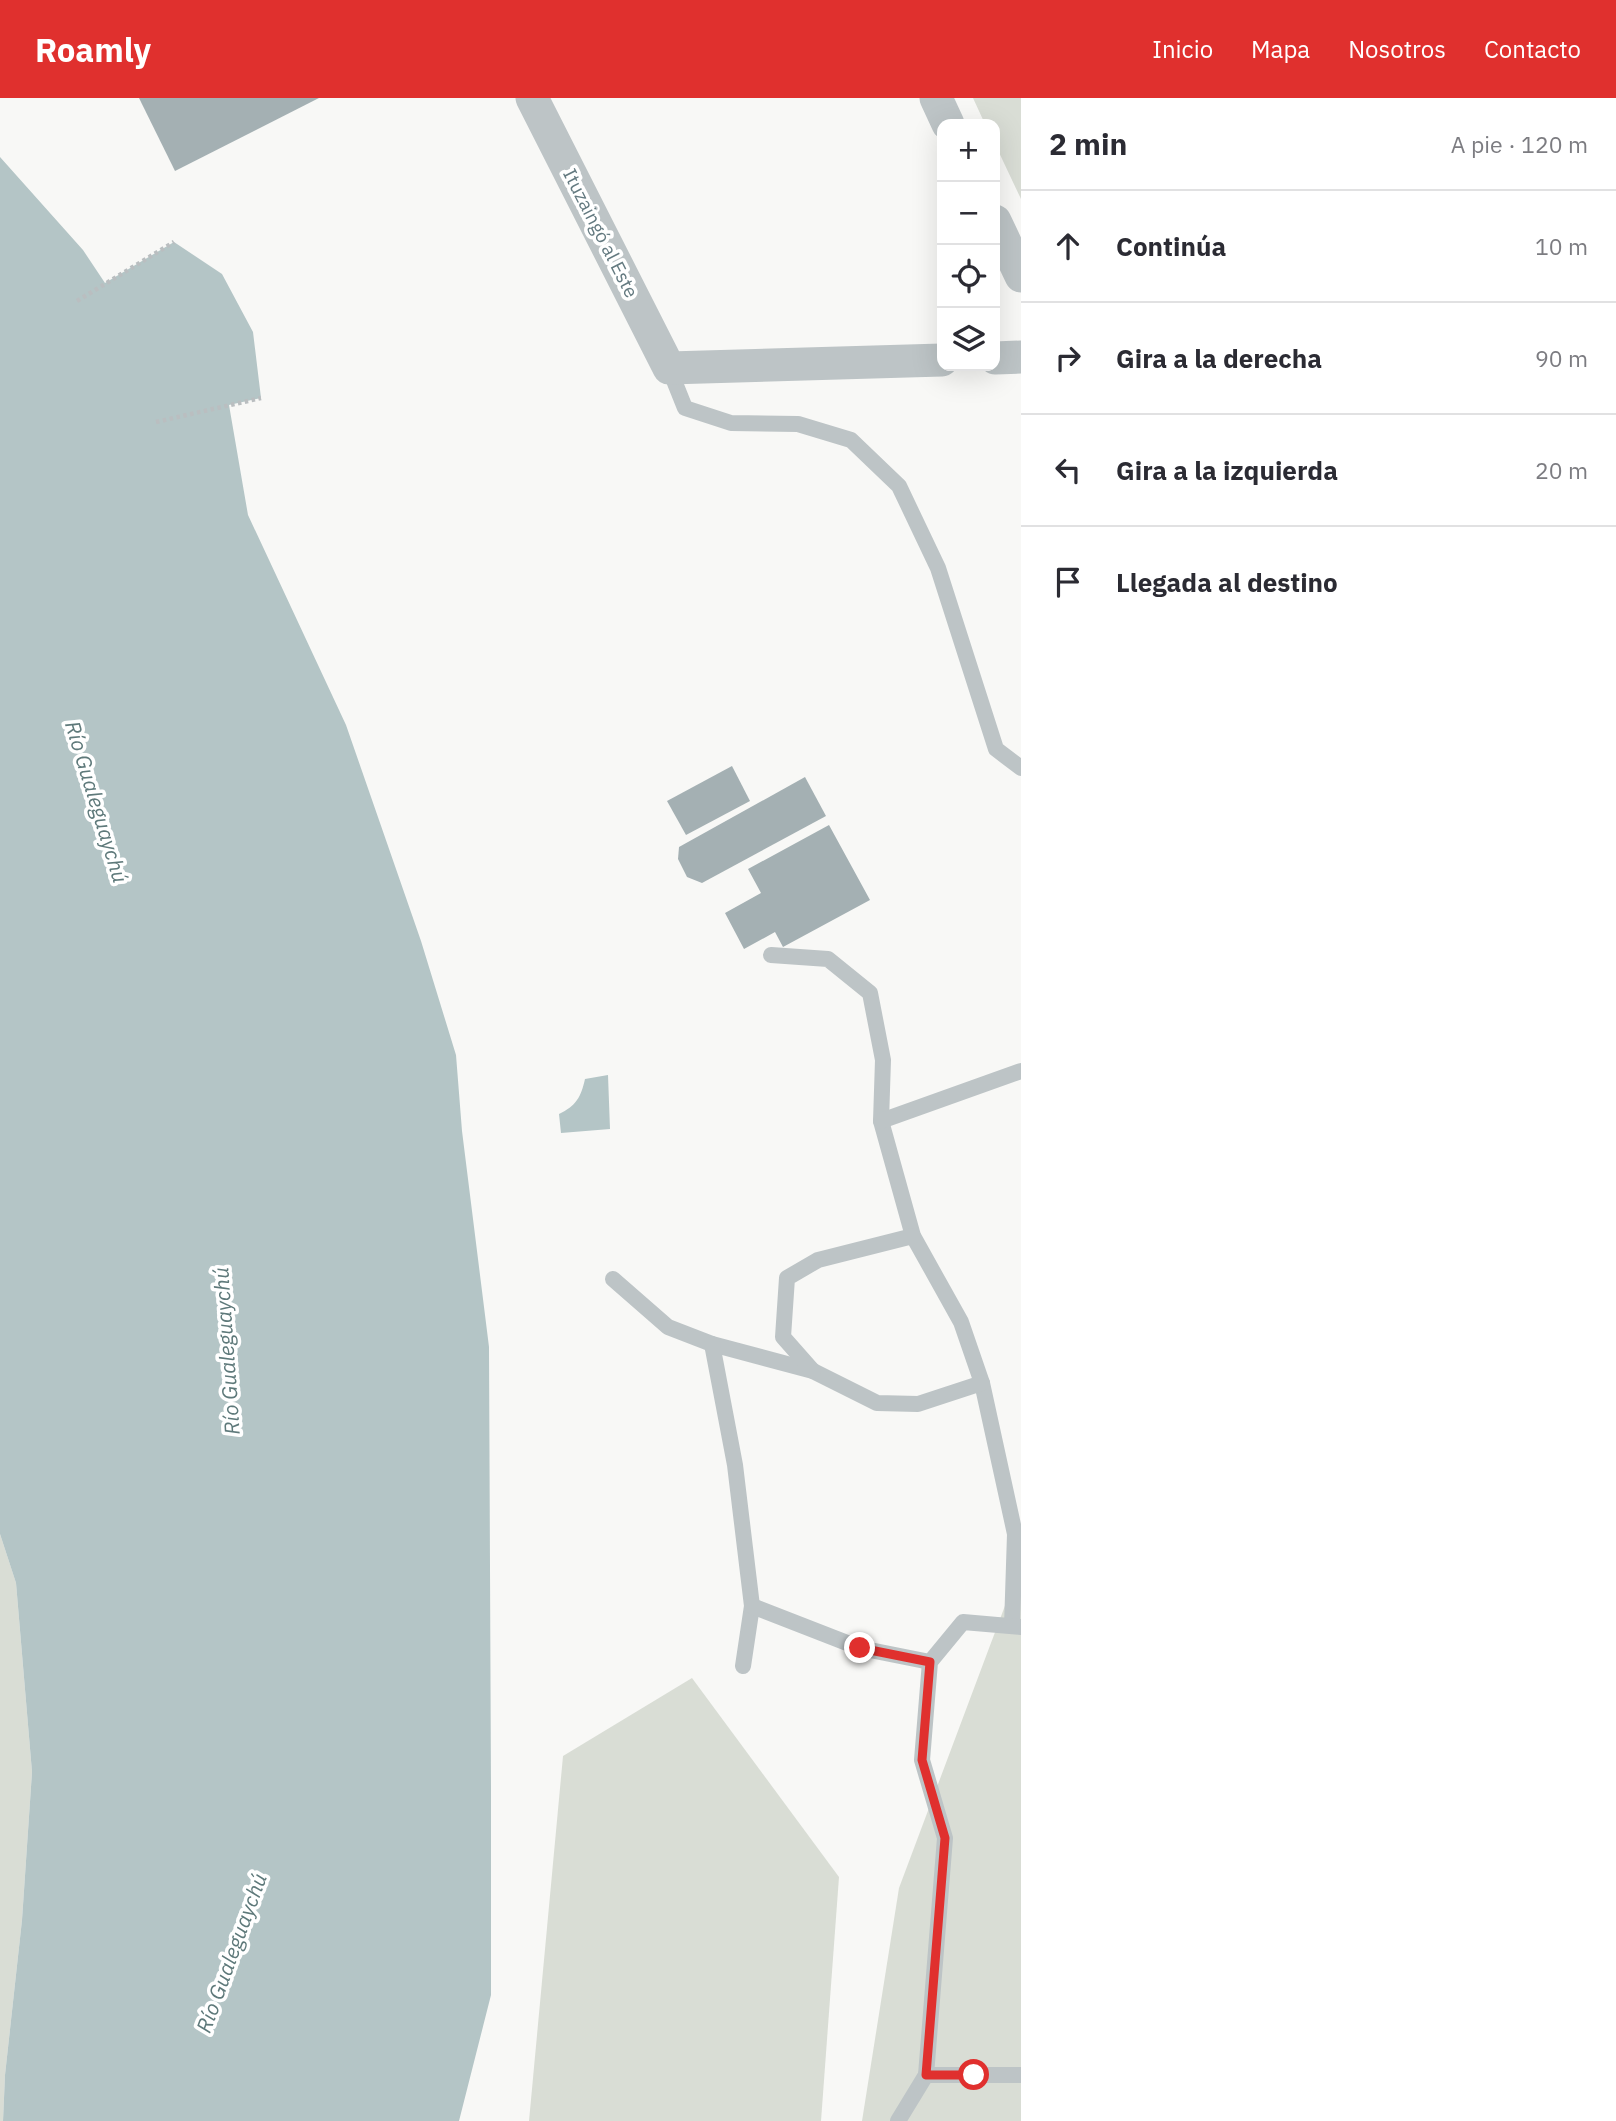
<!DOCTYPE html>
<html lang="es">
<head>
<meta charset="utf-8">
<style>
  body { margin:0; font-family:"IBM Plex Sans",sans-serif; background:#f7f7f7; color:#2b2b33 }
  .controls { position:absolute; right:21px; top:21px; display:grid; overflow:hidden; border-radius:14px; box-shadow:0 7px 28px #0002 }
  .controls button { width:63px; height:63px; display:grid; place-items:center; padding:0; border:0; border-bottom:2px solid #e1e1e2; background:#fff; color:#2b2b33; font:35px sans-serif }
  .stop { position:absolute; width:21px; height:21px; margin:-16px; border:5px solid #e0302e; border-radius:50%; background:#fff }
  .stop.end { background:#e0302e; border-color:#fff; box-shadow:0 2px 7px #0008 }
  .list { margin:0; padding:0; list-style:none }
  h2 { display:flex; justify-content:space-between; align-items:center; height:91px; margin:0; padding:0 28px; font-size:30px }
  h2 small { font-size:23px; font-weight:400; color:#7c7c81 }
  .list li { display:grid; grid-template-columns:46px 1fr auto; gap:21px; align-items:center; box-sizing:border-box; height:112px; padding:0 28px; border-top:2px solid #e1e1e2 }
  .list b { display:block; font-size:26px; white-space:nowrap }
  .list em { font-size:23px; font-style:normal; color:#7c7c81 }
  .icon { flex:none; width:38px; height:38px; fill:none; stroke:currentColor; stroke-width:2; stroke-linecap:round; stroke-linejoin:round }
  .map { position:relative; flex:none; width:1021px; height:2023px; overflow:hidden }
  header { display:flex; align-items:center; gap:42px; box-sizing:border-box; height:98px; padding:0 35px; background:#e0302e; color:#fff }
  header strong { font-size:33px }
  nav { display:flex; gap:38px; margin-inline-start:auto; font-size:24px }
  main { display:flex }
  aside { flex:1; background:#fff }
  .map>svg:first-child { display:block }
  .green { fill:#d9ddd5 }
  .water { fill:#b4c5c6 }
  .building { fill:#a4b0b3 }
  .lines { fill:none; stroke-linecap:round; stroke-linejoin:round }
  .path { stroke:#babec0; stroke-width:4.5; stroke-dasharray:3.5 3.5; stroke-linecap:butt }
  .lane { stroke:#bdc4c6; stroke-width:16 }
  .street { stroke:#bdc4c6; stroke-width:33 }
  .route { stroke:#e0302e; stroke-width:9 }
  .labels { text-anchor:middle; stroke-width:7; stroke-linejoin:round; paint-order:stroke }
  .street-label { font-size:19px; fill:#647a80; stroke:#fff }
  .water-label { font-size:21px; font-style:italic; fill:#5e797a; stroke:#fff }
</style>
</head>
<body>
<header>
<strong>Roamly</strong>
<nav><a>Inicio</a><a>Mapa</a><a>Nosotros</a><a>Contacto</a></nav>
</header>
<main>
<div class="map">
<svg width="1021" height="2023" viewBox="0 0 1021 2023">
  <rect width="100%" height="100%" fill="#f8f8f6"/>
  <g class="green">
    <path d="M973 0H1021V101L995 46V26H985Z"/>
    <path d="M0 1436 16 1485 32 1674 22 1822 5 1977 3 2023H0Z"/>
    <path d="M1021 1465V2023H862L899 1790Z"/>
    <path d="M692 1580 839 1779 821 2023H529L563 1658Z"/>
  </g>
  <g class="water">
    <path d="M0 59 83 152 105 185 174 144 222 176 253 234 261 300 229 307 248 417 346 627 421 843 456 957 462 1033 489 1249 491 1689V1897L459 2023H3L5 1977 22 1822 32 1674 16 1485 0 1436Z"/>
    <path d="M608 977 610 1031 561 1035 559 1016C576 1008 581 999 585 981Z"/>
  </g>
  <g class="building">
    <path d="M139 0H319L175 73Z"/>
    <path d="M732 668 750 703 686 737 667 703Z"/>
    <path d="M805 679 826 718 702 785 687 779 678 761 679 749Z"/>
    <path d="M829 727 870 802 783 849 775 834 744 851 725 815 761 795 748 771Z"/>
  </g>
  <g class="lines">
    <g class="path">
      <path d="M77 203 174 144"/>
      <path d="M156 324 261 300"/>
    </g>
    <g class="lane">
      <path d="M669 270 685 310 731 325 798 326 851 342 899 388 938 470 996 651 1021 670"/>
      <path d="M771 857 828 861 870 895 883 962 881 1023 913 1138 961 1224 982 1285 1015 1436 1012 1528"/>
      <path d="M881 1023 1021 973"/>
      <path d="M613 1181 668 1229 712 1246 813 1273 877 1305 918 1306 982 1285"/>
      <path d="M712 1246 735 1367 752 1508 743 1568"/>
      <path d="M813 1273 783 1239 787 1180 818 1162 913 1138"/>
      <path d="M752 1508 860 1550 930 1564"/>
      <path d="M926 1977H1021"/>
      <path d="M898 2023 926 1977 945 1740 922 1662 930 1564 963 1524 1021 1529"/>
    </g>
    <g class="street">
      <path d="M532 0 669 270 942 262"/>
      <path d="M936 0 948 26"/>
      <path d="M995 123 1021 178"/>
      <path d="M995 260 1021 259"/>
    </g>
  </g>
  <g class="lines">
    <path class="route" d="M860 1550 930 1564 922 1662 945 1740 926 1977H974"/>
  </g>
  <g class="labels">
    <g class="street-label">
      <text transform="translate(601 135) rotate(63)" y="7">Ituzaingó al Este</text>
    </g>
    <g class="water-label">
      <text transform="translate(96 704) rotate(73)" y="7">Río Gualeguaychú</text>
      <text transform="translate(227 1253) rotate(-94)" y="7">Río Gualeguaychú</text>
      <text transform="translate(232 1855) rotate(-70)" y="7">Río Gualeguaychú</text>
    </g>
  </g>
</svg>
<div class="controls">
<button>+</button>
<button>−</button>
<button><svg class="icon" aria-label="locate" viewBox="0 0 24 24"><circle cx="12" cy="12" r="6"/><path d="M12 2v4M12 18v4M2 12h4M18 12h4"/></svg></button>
<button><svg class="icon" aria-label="layers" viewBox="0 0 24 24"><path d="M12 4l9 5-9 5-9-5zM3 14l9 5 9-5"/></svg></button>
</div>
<div class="stop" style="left:974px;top:1977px"></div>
<div class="stop end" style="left:860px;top:1550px"></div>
</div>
<aside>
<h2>2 min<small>A pie · 120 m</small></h2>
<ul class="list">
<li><svg class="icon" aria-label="ahead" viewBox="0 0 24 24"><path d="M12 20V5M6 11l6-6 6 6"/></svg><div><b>Continúa</b></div><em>10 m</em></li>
<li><svg class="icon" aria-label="right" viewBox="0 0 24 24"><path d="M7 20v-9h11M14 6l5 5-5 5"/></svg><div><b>Gira a la derecha</b></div><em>90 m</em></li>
<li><svg class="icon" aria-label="left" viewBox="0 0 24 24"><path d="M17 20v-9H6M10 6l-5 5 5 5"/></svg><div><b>Gira a la izquierda</b></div><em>20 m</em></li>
<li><svg class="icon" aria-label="arrive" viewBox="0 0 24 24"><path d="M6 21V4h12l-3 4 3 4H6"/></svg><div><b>Llegada al destino</b></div></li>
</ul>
</aside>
</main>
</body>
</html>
